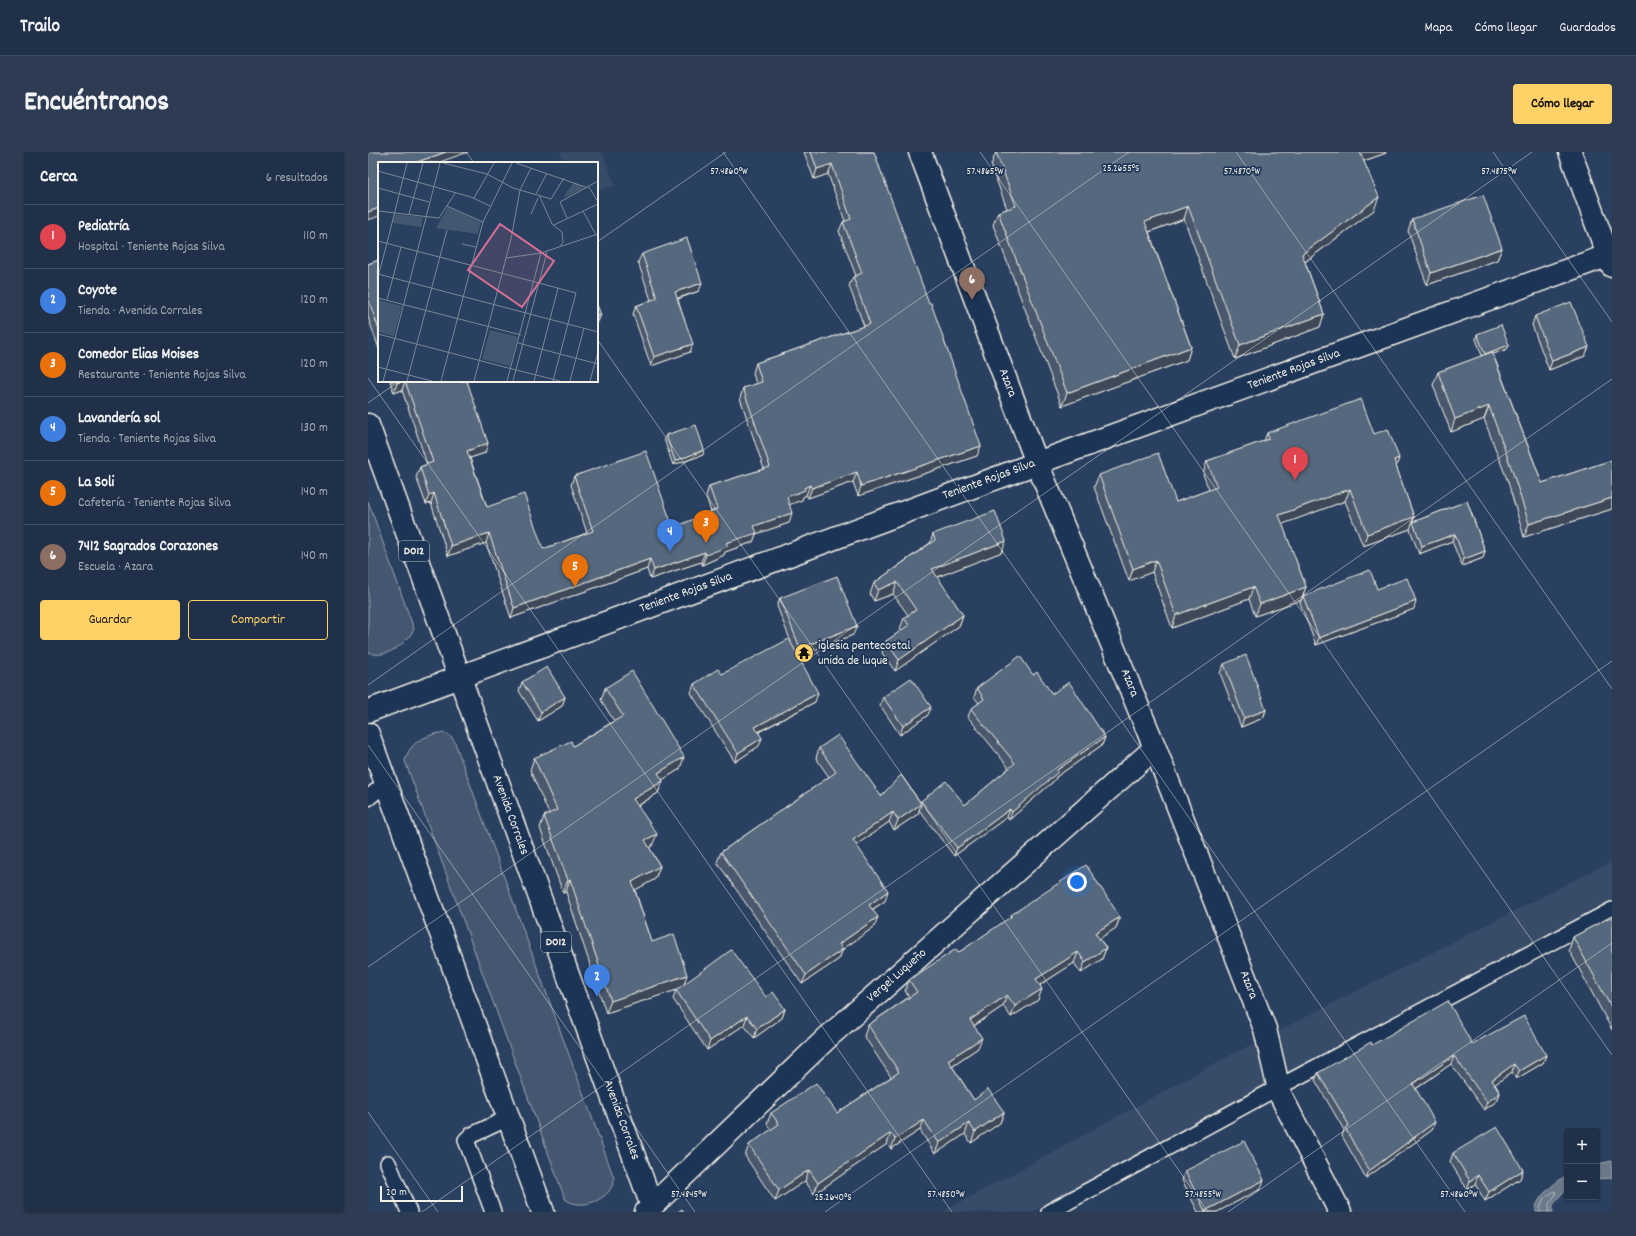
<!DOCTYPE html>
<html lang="es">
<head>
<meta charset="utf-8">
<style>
  body { margin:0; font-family:Dekko,sans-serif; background:#2d3c52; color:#f1f3f6 }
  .controls { position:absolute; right:12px; bottom:12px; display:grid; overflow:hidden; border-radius:4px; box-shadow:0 1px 3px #0004 }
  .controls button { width:36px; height:36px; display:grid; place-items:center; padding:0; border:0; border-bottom:1px solid #3d4b60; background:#203048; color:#f1f3f6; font:20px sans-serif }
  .scale { position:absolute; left:12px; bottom:10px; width:83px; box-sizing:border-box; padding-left:4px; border:2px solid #f4f1e8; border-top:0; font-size:11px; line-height:14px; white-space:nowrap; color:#f4f1e8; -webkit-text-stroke:3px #1d3557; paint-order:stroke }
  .you { position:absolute; left:709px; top:730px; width:14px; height:14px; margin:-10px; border:3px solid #fff; border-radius:50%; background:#1a73e8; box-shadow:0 0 0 6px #1a73e833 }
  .badge { display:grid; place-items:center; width:26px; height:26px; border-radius:50%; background:#ffd166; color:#fff; font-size:13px; font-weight:700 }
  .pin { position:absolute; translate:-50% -33px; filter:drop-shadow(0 1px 2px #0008) }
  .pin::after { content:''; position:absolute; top:21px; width:14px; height:12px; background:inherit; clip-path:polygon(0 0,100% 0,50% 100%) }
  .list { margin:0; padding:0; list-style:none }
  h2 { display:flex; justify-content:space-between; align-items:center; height:52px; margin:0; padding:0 16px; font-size:17px }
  h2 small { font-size:13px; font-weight:400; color:#a2a9b4 }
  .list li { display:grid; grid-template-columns:26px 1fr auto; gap:12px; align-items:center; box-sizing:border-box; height:64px; padding:0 16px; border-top:1px solid #3d4b60 }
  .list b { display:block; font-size:15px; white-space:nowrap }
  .list p { margin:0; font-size:13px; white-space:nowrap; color:#a2a9b4 }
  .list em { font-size:13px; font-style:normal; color:#a2a9b4 }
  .actions { display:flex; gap:8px; padding:12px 16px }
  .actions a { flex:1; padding:9px 0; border:1px solid #ffd166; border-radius:4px; text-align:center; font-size:14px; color:#ffd166 }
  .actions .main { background:#ffd166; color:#111 }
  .map { position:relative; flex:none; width:1244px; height:1060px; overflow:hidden; border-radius:4px }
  header { display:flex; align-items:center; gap:24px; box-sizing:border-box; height:56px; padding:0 20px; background:#203048; border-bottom:1px solid #3d4b60 }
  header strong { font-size:19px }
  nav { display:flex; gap:22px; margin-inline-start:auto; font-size:14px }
  .intro { display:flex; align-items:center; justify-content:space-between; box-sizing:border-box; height:96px; padding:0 24px }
  h1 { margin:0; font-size:28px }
  .button { padding:10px 18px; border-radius:4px; background:#ffd166; color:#111; font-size:14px; font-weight:700 }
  main { display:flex; gap:24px; padding:0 24px }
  aside { flex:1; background:#203048; border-radius:4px; box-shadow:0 1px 3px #0004 }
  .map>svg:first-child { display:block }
  .built { fill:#374c69 }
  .green { fill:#445771; stroke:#9ca4ac }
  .water { fill:#6a788a; stroke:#a1a8b0 }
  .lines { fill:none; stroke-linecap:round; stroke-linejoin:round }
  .shore { stroke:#bdc1c2; stroke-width:1 }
  .service-casing { stroke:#f4f1e8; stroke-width:18 }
  .minor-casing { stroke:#f4f1e8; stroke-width:25 }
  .primary-casing { stroke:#f4f1e8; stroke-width:25 }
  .service { stroke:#1d3557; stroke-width:15 }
  .minor { stroke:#1d3557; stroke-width:22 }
  .primary { stroke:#1d3557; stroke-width:22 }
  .wall { fill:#4a596c; stroke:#f4f1e8 }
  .shaded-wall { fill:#3c4858; stroke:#f4f1e8 }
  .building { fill:#56677d; stroke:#f4f1e8 }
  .ticks { fill:none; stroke:#f4f1e8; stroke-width:1; stroke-opacity:0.45 }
  .labels { text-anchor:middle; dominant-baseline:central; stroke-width:3.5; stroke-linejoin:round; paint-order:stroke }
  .shield { fill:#1d3557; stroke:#b4b9bc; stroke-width:1 }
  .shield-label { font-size:12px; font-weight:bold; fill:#f4f1e8 }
  .street-label { font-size:13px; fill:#f4f1e8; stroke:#1d3557 }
  .poi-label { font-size:13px; fill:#f4f1e8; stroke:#1d3557; text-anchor:start }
  .inset-road { fill:none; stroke:#7b8796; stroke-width:1 }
  .view { fill:#d66f93; fill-opacity:0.15; stroke:#d66f93; stroke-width:2 }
  .inset-edge { fill:none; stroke:#f4f1e8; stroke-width:2 }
  .ticks-label { font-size:10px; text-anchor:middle; fill:#f4f1e8; stroke:#1d3557; stroke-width:3.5; stroke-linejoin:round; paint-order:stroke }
</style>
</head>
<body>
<header>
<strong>Trailo</strong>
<nav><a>Mapa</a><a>Cómo llegar</a><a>Guardados</a></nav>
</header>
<div class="intro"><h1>Encuéntranos</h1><a class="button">Cómo llegar</a></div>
<main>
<aside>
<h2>Cerca<small>6 resultados</small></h2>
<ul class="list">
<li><span class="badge" style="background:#e0444e">1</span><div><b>Pediatría</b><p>Hospital · Teniente Rojas Silva</p></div><em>110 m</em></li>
<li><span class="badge" style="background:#3f7fe0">2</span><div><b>Coyote</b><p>Tienda · Avenida Corrales</p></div><em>120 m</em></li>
<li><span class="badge" style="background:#e8710a">3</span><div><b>Comedor Elias Moises</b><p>Restaurante · Teniente Rojas Silva</p></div><em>120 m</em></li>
<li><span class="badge" style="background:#3f7fe0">4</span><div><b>Lavandería sol</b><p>Tienda · Teniente Rojas Silva</p></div><em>130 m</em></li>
<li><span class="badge" style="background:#e8710a">5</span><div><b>La Soli</b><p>Cafetería · Teniente Rojas Silva</p></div><em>140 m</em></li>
<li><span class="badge" style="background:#8d6e63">6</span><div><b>7412 Sagrados Corazones</b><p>Escuela · Azara</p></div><em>140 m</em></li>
</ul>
<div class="actions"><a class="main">Guardar</a><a>Compartir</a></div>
</aside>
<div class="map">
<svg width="1244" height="1060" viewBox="0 0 1244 1060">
  <rect width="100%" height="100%" fill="#2a4060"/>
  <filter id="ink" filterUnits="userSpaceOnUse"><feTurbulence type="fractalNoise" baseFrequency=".025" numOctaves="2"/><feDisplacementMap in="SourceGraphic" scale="8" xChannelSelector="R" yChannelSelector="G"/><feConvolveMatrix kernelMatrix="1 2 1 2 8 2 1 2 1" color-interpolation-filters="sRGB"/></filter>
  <g filter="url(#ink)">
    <!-- built -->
    <path class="built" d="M192,0h42l13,33 -18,6v-28h-33z
      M1244,709v49l-363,184 -217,118h-90l285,-155z"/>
    <!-- green -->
    <path class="green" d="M0,349l46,128c-7,14 -29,32 -46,23z
      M72,581l8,1 6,6 160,438c-1,21 -33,34 -49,21l-160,-438c4,-18 19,-25 35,-28z"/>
    <!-- water -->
    <path class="water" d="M1244,1009v17l-15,1v-15z
      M1199,1023v16l-4,1 -10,13v7h-17c-2,-14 20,-30 31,-37z"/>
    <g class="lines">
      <!-- shore -->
      <path class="shore" d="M1172,1060c-1,-9 7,-17 15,-21l1,3 -7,10v8"/>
      <!-- service casing -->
      <g class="service-casing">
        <path id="service" d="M0,646l18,-15
          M20,1011l21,49
          M125,1060l-27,-72 4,-4 38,-18
          M681,1060l230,-125 333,-177"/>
      </g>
      <!-- minor casing -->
      <g class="minor-casing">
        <path id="minor" d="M552,0l117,311 118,285 110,281 15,65 60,118
          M1202,0l42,114
          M284,1054l176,-169 327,-289"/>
      </g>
      <!-- primary casing -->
      <g class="primary-casing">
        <path id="primary" d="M0,273l284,781 -6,6
          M0,559l669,-248 575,-209
          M0,582l175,478"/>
      </g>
      <!-- service -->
      <use href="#service" class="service"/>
      <!-- minor -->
      <use href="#minor" class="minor"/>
      <!-- primary -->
      <use href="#primary" class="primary"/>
    </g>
    <!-- wall -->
    <path class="wall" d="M436,0h70l103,304 -119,40 -5,-14 -45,16 -2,-3 -3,2 -1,3 -13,4v19l-33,11 -3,8 -28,10 -1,3 -22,10 -1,-3 -51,17 -3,-10 -136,49 -25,-75 -38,13 -17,-53 -5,1 -10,-27 4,-10 7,-3 -25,-74 -8,3 -4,-12h77l18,72 -15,5 17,49 56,42 44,-16 -16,-48 3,-9 99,52 38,-16 -5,-16 3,-10 55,-17 -24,-71 3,-10 13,-4 -3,-11 3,-10 108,-37 -15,-40 4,-9 3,-1 -17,-45 4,-9 2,-1 -17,-47 -14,5z
      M628,0l390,1 -22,8 10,49 -69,52 19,52 -4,13 -85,32 -51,-140 -35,13 42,115 -4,13 -125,46 -69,-181 5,-13 9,-3 -16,-44z
      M1044,67l90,29 -5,12 -70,25 -19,-54z
      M274,102l57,37 -21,8 12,53 -39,14 -18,-52 3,-8 15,-6 -13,-38z
      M11,108v89l-11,-32v-53z
      M1167,164l50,40 -36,14 -17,-45z
      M1109,182l32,11 -2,4 -14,5 49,129 70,-23v49l-88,28 -16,-55 -24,-63 -33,13 -18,-47 5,-13 44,-16 -6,-17z
      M899,281l107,1 25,24 -3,8 18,51 -1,5 54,-21 18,50 -2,7 -21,8 -10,-25 -33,13 -9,-25 -47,17 -18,-45 -63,23 24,63 -5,13 -46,16 -6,-17 -77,29 -20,-56 -23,9 -35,-94 5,-12 77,27 33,-12 -6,-16 4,-13 57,-20z
      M298,283l37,20 -30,10 -9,-26z
      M565,382l69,18 -65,25 26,38 -4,11 -64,45 -13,-18 4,-12 15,-10 -1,-2 4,-11 4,-3 -15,-21 -19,7 -4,-7 4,-11 56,-40z
      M1009,437l37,20 -98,36 -16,-42 3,-7z
      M412,446l73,37 -55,21 17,46 -56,30v14l-24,16 -44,-69 3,-9 28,-10 69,-32 -14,-36z
      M856,512l42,46 -3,8 -22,9 -21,-54z
      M665,523l19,19 53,43 -3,8 -46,32 -1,3 -46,40 -2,-3 -53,39 -35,-46 -1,4 -24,16 -5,-8 -33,23 29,56 -13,9 2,17 -31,22 -4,10 -37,25 -85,-122 4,-10 108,-75 -13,-19 3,-10 62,48 39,6 1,-1 44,4 44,-37 -41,-51 3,-8 8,-6 -5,-6 3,-9z
      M154,530l43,15 -3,9 -24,15 -19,-30z
      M237,536l75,81 -18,11 1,1 -5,12 -20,13 14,40 -3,1 11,19 -5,13 -20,11 17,52 32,42 82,13 19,12 -3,9 -28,20 -10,-13 -37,25 -34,-51 3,-9 -70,23 -40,-121 -3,1 -23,-65 4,-12 5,-2 -19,-44 4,-12 39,-12 41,-25 -13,-21z
      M515,545l45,18 -28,20 -20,-30z
      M643,763l109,2 -4,11 -17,10 7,10 -4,11 -21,14 -7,-10 -34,22 -2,15 -27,17 -8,-11 -29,20 4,22 -26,18 22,34 30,12 -4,11 -29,20 -6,-9 -30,20 -15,-24 -29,19 -4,-5 -73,50 -9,-13 -30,20 -30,-45 4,-11 22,-15 -4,-6 4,-11h66l54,-36 -27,-41 4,-11 41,-28 -4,-6 4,-11 49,-27 52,-35z
      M1244,764v114l-43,-80 4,-13z
      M1104,892l74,11 -3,8 -27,16 -4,-7 -17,12 5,9 -3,8 -13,9 -33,-46 -35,25 16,41 -66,48 -24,-42 2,-6 -29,-50 3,-7 54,-28z
      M1085,1001l70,17 -3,9 -35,22 -10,-17 -8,5 -17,-27z
      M817,1019l76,18 -44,23h-19l-16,-32z"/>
    <!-- shaded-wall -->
    <path class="shaded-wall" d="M78,0h22l-31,11h-23z
      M991,0h27v1l-31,11z
      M464,12l-4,10 -14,5 3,-10z
      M1011,45l-5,13 -76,57 4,-13z
      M820,54l-4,13 -44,16 5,-13z
      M11,56v8l-11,4v-8z
      M1134,96l-5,12 -70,25 4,-12z
      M334,131l-3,8 -27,9 3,-8z
      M956,162l-4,13 -85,32 5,-14z
      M233,163l-4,9v-8z
      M325,192l-3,8 -39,14 3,-9z
      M1141,193l-2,4 -24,9 2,-4z
      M823,195l-4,13 -125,46 5,-13z
      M1221,195l-4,9 -36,14 3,-9z
      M35,229h2l-3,9 -8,3 3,-10z
      M1121,254l-5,13 -33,13 4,-13z
      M120,291l-3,10 -21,7 3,-9z
      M613,294l-4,10 -119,40 3,-10z
      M336,298l-1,5 -30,10 2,-4z
      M1031,306l-4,12 -1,-10z
      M489,320l-4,10 -45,16 4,-10z
      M442,333l-4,10 -3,2 -1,3 -19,7 4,-10z
      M982,337l-5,12 -70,26 4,-12z
      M66,341l-3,10 -5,1 3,-9z
      M1244,346v11l-88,28 5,-13z
      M424,361l-3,10 -33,11 -3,8 -28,10 -1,3 -22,10 4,-10 48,-29z
      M1046,365l-4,12 -47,17 4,-12z
      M121,381l-3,10 -38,13 3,-10z
      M1087,382l-3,7 -33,13 3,-8z
      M638,389l-4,11 -75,29 5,-12z
      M1117,399l-2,7 -21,8 2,-7z
      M337,400l-4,10 -51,17 4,-9z
      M282,407l-3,10 -136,49 3,-10z
      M788,408l-4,12 -23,9 4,-12z
      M529,430l-4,12 -19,7 4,-11z
      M885,435l-4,12 -77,29 4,-13z
      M938,435l-5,13 -46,16 5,-12z
      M1048,449l-2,8 -98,36 3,-7z
      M595,463l-4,11 -64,45 4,-11z
      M489,474l-4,9 -57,22 4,-9z
      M450,541l-3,9 -63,33 3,-8z
      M197,545l-3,9 -24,15 3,-9z
      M563,555l-3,8 -28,20 3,-9z
      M898,558l-3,8 -22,9 3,-9z
      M737,585l-3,8 -46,32 -1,3 -46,40 3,-8 45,-42z
      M394,586l-3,8 -24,16 3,-9z
      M316,605l-4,12 -26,16 4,-12z
      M295,629l-5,12 -29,18 4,-12z
      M553,652l-3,10 -24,16 4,-10z
      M642,657l-3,8 -53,39 3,-8z
      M525,660l-4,10 -40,28 4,-10z
      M289,682l-5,12 -11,6 4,-12z
      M292,714l-5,13 -27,15 4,-12z
      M202,727l-4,13 -3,1 5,-13z
      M520,739l-3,10 -20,13 4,-9z
      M510,765l-4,10 -38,27 3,-10z
      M752,765l-4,11 -25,16 4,-11z
      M738,796l-4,11 -21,14 4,-11z
      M475,797l-4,10 -37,25 4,-9z
      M710,800l-4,11 -42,27 4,-11z
      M319,823l-4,13 -77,25 5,-12z
      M674,837l-4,11 -27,17 4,-11z
      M639,843l-4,11 -37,25 4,-11z
      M417,857l-3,9 -28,20 3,-9z
      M379,864l-3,9 -37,25 3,-9z
      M614,886l-4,10 -34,23 4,-11z
      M1178,903l-3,8 -27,16 3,-8z
      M1086,904l-3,8 -40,28 2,-8z
      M1146,912l-2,8 -22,16 2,-8z
      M1132,941l-3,8 -13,9 3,-8z
      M636,960l-4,11 -29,20 4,-11z
      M556,968l-4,10 -29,19 4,-10z
      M1067,970l-3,8 -66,48 3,-7z
      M601,971l-4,11 -30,20 4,-11z
      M523,981l-4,11 -73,50 4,-11z
      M441,1018l-4,11 -30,20 4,-11z
      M1155,1018l-3,9 -35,22 4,-9z
      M1110,1023l-3,9 -8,5 3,-8z
      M896,1028l-3,9 -44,23h-12v-1z"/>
    <!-- building -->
    <path class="building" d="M0,0h78l-32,11h-35v12l-1,1 1,3v29l-11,4z
      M443,0h63l55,151h2l50,143 -120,40 -4,-14 -45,16 -2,-3 -6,3 1,2 -18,7 5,16 -38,13 3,7 -31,10 2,3 -22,9 -1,-3 -51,18 -4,-11 -136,49 -25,-75 -38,13 -17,-53 -5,2 -9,-28 13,-5 -28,-81h62l21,62 -21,8 20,56 37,-13 19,55 50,-18 -19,-55 72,-25 27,77 44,-19 -8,-23 61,-19 -27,-79 19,-6 -6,-19 114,-39 -17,-47 9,-4 -19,-51 8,-3 -19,-55 -15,5z
      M628,0h364l19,45 -77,57 22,60 -84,31 -52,-139 -43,16 46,125 -124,46 -69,-181 18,-6z
      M1115,43l19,53 -71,25 -19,-54z
      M319,86l15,45 -27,9 18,52 -39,13 -18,-51 21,-8 -15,-44z
      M11,108v70l-11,-32v-34z
      M1203,150l18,45 -37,14 -17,-45z
      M229,153l4,10 -4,1z
      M1133,173l8,20 -24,9 -8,-20z
      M1124,200l50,131 70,-23v38l-83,26 -17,-54 -23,-64 -34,13 -17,-47z
      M29,229h6l-6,2z
      M993,247l13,35 14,-5 11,29 -5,2 20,57 -47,17 -17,-45 -71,26 27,72 -46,17 -7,-17 -77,28 -20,-55 -23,9 -34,-94 59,-22 18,49 41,-15 -10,-26 62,-22 -2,-6z
      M328,273l8,25 -29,11 -9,-26z
      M1099,349l18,50 -21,8 -9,-25 -33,12 -9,-24z
      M627,359l11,30 -74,28 31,46 -64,45 -13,-19 23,-16 -5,-7 12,-8 -19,-28 -19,8 -4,-7 61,-43 -2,-6z
      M1002,418l7,19 30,-11 9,23 -97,37 -16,-42z
      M469,424l20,50 -57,22 -20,-50z
      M421,487l29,54 -63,34 7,11 -24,15 -44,-69 24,-15 4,5z
      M878,503l20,55 -22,8 -20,-54z
      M652,504l13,19 4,-3 15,22 17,-12 36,55 -48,33 1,2 -46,40 -2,-3 -53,39 -36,-47 25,-20 19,24 50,-42 -44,-54 13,-10 -7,-11z
      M179,515l18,30 -24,15 -19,-30z
      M264,519l52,86 -26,16 5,8 -30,18 24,35 -12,6 15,26 -28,16 20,60 22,-8 13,41 -76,26 -41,-122 -2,1 -24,-64 13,-6 -23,-52 37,-17 2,5 50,-30 -18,-28z
      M543,526l20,29 -28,19 -20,-29z
      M470,583l43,61 20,-21 20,29 -23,16 -5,-8 -40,28 35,51 -19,14 9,12 -39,27 4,5 -37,26 -85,-123 115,-80 -17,-24z
      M718,713l34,52 -25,16 11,15 -21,14 -7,-10 -42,27 6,10 -27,17 -8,-11 -37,25 12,18 -34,22 26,40 14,-11 16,23 -29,20 -6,-9 -30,20 -15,-23 -29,19 -4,-6 -73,50 -9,-13 -30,20 -30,-45 30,-21 -8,-11 45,-30 21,30 62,-41 -31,-47 49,-33 -8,-12 47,-31 2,4 54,-37 -1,-1z
      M1244,764v93l-39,-72z
      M363,798l35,47 7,-5 12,17 -28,20 -10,-13 -37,25 -34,-51z
      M1080,849l24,43 52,-28 22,39 -27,16 -5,-7 -22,16 8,13 -13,9 -33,-46 -41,28 22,38 -66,49 -24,-43 4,-3 -31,-52 53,-31 1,3z
      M1129,975l26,43 -34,22 -11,-17 -8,6 -17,-28z
      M876,989l20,39 -59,31 -20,-40z
      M314,1057l2,3h-6z"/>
  </g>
  <!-- ticks -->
  <path class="ticks" d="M98,0l8,11M355,0l742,1060M612,0l632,903M868,0l376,537M1125,0l119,170M229,90l129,-90M229,187l611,873M0,226l584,834M0,251l31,-22M0,533l761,-533M0,593l327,467M0,815l1164,-815M0,960l70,100M54,1060l1190,-833M457,1060l787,-551M860,1060l384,-269"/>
  <!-- icons -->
  <defs>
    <g id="temple-disc" transform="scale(1)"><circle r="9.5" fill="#ffd166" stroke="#1d3557"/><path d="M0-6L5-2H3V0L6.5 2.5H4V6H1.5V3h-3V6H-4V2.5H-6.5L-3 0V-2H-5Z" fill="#111"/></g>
  </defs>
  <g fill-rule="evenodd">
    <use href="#temple-disc" x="436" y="501"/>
  </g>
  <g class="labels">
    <!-- shield labels -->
    <g class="shield">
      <rect x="31" y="389" width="30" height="20" rx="3"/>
      <rect x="173" y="780" width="30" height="20" rx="3"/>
    </g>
    <g class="shield-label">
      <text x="46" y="399">D012</text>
      <text x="188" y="790">D012</text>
    </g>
    <!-- street labels -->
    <g class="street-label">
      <text transform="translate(926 218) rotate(-20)">Teniente Rojas Silva</text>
      <text transform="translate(639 231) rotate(69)">Azara</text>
      <text transform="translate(621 328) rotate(-20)">Teniente Rojas Silva</text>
      <text transform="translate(318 441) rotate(-20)">Teniente Rojas Silva</text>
      <text transform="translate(761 531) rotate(68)">Azara</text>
      <text transform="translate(142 663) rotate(70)">Avenida Corrales</text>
      <text transform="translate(529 824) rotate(-41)">Vergel Luqueño</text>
      <text transform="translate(880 833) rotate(69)">Azara</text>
      <text transform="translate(253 968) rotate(70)">Avenida Corrales</text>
    </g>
    <!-- poi labels -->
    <g class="poi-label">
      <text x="450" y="494">iglesia pentecostal<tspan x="450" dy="15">unida de luque</tspan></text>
    </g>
  </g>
  <!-- overview -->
  <g transform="translate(10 10)">
    <rect width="220" height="220" fill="#2a4060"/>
    <path d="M196,20l10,6 -20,10 1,-3zM70,45l33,15 -3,12 -42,-6zM16,52l29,3 -2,10 -29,-4zM0,138l24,6 -8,30 -16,-4zM112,168l28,7 -8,29 -28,-7z" fill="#445771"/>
    <path class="inset-road" d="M65,1l44,11 26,14 38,11 13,-21M138,1l72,25M0,9l93,26 19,9M211,25l9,15M0,26l51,14M158,32l11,-21M161,33l13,29 10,8 1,10 -3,5M96,36l20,-35M69,44l36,16M0,49l61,7 17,-26M205,49l13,24M31,52l14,-51M153,52l7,-16M189,56l-7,-16 38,-21M176,63l44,-21M0,79l161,42M9,81l20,-80M84,82l14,3M128,96l35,-5M0,112l220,58M0,115l9,-34M161,121l37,10 -23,88M0,136l143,37M9,138l14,-53M0,172l138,36M17,176l45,-175M140,181l80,21M0,205l54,14M138,208l44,11M5,219l12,-43M29,219l40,-151M63,219l42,-159 29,-59M96,219l37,-142 9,-49 11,-22M129,219l34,-128 57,-19M135,219l34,-129M156,219l24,-93M192,219l14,-53M212,219l8,-29"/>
    <path class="view" d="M122,62l54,37 -32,46 -54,-37z"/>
    <rect width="220" height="220" class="inset-edge"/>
  </g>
  <g class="ticks-label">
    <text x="753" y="19">25.2655°S</text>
    <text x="361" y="22">57.4860°W</text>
    <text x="617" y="22">57.4865°W</text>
    <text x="874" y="22">57.4870°W</text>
    <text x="1131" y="22">57.4875°W</text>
    <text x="321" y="1045">57.4845°W</text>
    <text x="578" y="1045">57.4850°W</text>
    <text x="835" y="1045">57.4855°W</text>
    <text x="1091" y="1045">57.4860°W</text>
    <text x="465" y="1048">25.2640°S</text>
  </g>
</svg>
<div class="controls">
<button>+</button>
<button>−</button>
</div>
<div class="scale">20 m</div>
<div class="you"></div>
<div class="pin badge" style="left:927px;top:328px;background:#e0444e">1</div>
<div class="pin badge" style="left:229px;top:845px;background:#3f7fe0">2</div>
<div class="pin badge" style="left:338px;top:391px;background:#e8710a">3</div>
<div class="pin badge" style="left:302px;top:400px;background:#3f7fe0">4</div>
<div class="pin badge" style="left:207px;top:435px;background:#e8710a">5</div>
<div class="pin badge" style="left:604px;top:148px;background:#8d6e63">6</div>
</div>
</main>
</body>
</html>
